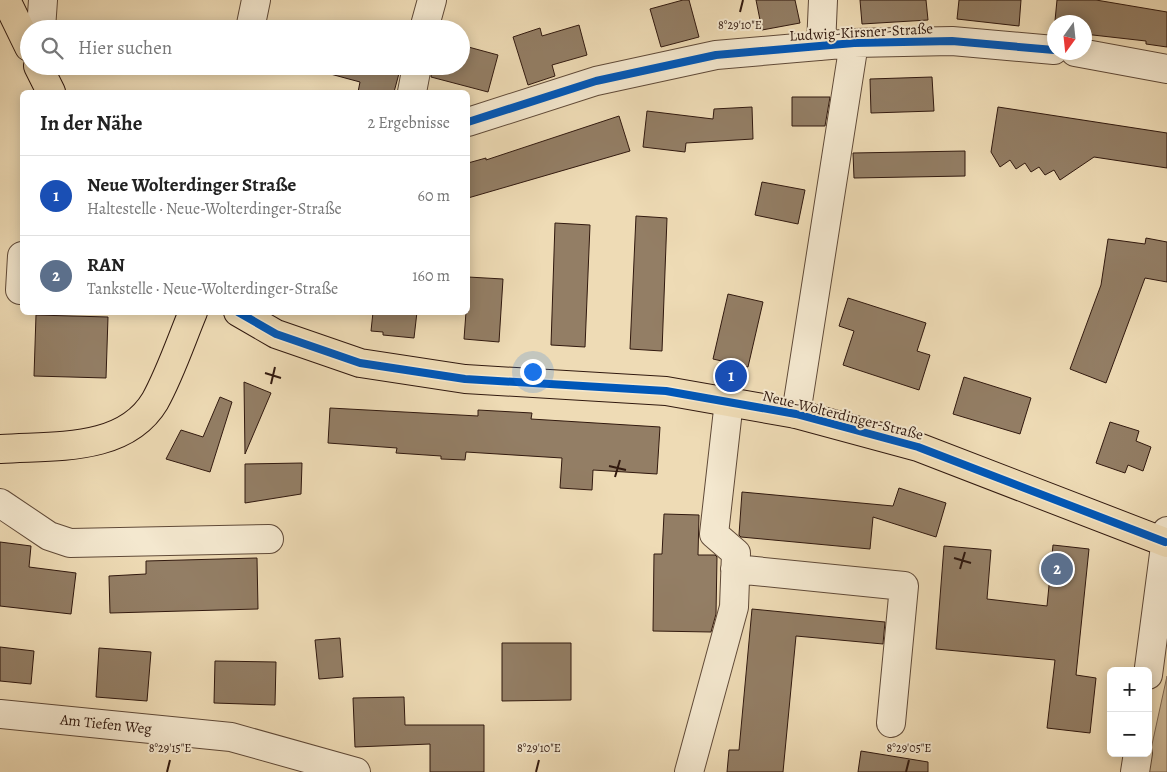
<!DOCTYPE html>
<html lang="de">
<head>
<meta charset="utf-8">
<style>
  body { margin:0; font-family:Alegreya,serif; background:#f2f2f2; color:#222 }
  .controls { position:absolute; right:15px; bottom:15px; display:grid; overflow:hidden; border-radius:8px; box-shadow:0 2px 12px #0003 }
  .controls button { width:45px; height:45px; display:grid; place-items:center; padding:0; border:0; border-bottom:1px solid #e0e0e0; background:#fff; color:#222; font:25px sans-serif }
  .compass { position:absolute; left:1047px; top:15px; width:45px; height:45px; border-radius:50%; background:#fff; box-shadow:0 2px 12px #0003; rotate:195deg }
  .you { position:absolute; left:532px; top:371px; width:18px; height:18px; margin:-12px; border:4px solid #fff; border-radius:50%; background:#1a73e8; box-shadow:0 0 0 8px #1a73e833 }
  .badge { display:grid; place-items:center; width:32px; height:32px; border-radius:50%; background:#2563eb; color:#fff; font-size:16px; font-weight:700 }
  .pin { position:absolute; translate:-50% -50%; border:2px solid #fff; box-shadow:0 1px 5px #0006 }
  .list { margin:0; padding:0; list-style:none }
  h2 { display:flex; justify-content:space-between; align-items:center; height:65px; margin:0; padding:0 20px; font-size:21px }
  h2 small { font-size:16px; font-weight:400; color:#767676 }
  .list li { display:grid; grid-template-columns:32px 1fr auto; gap:15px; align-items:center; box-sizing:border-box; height:80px; padding:0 20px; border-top:1px solid #e0e0e0 }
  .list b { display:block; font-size:19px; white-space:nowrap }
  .list p { margin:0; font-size:16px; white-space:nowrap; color:#767676 }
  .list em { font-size:16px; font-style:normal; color:#767676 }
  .icon { flex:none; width:28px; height:28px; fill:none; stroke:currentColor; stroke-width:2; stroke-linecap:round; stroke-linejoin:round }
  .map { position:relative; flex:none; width:1167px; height:772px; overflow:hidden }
  .search { position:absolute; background:#fff; box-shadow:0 2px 12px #0003; left:20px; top:20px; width:450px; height:55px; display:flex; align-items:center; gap:12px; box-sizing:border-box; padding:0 18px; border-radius:28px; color:#767676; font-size:19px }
  .panel { position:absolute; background:#fff; box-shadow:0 2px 12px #0003; left:20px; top:90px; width:450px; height:225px; border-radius:8px }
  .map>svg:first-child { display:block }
  .green { fill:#ceba99; stroke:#806a54 }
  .building { fill:#937e65; stroke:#31190f }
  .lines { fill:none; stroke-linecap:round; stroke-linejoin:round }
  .minor-casing { stroke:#604a38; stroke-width:30 }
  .major-casing { stroke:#31190f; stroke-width:30 }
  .minor { stroke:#f4e8cf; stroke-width:28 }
  .major { stroke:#eedbb5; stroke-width:28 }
  .cycleway-casing { stroke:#f4e8cf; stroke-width:11 }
  .cycleway { stroke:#0057b8; stroke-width:8 }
  .ticks { fill:none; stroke:#31190f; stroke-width:2 }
  .labels { text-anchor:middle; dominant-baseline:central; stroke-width:4; stroke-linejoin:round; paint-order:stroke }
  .street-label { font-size:15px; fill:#31190f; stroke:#f4e8cf }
  .ticks-label { font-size:12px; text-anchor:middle; fill:#31190f; stroke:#f4e8cf; stroke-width:4; stroke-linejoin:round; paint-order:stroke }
</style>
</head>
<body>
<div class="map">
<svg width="1167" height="772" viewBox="0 0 1167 772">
  <rect width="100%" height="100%" fill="#eedbb5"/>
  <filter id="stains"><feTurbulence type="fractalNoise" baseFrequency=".004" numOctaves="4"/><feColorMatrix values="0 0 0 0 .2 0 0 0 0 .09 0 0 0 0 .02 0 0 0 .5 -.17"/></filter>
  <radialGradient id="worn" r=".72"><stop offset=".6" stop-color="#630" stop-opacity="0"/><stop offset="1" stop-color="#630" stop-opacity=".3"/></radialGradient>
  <!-- green -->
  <path class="green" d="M1167,676v96h-21z"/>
  <!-- building -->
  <path class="building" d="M683,0h6l10,37 -38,10 -11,-38z
    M756,0h39l5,23 -38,7z
    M860,0h66l2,20 -66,4z
    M959,0h62l-2,26 -62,-7z
    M1057,0h39l71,12v35l-21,-3v-3l-62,-7v-12h-30v9z
    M579,25l8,30 -35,10 3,11 -27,9 -15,-48 27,-9 2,8z
    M461,45l37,10 -10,37 -57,-15 1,-11h29z
    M324,66h77l-7,26h-36l2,-10 -37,-10z
    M932,77l2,34 -63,2 -1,-34z
    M792,97h38l-5,29h-33z
    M752,107l1,32 -67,4 -1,9 -42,-5 4,-36 66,8 1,-10z
    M998,107l169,26v35l-73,-11 -34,23 -6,-10 -9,5 -6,-8 -8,5 -6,-9 -9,6 -6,-9 -10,7 -9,-15z
    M619,116l11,35 -162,47v-35l18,-5v2z
    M965,151v25l-111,2 -1,-25z
    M762,182l43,8 -7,34 -43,-9z
    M636,216l31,2 -5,133 -32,-2z
    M555,223l35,2 -5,122 -34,-2z
    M1146,238l21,4v40l-22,-4 -39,105 -36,-14 31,-84 7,-46 37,5z
    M468,277l35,2 -4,63 -35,-3 2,-27h2z
    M728,294l35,8 -15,65 -35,-8z
    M848,298l78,25 -9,28 13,4 -11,35 -76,-25 11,-34 -15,-5z
    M373,312h44l-3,26 -31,-3v-3l-12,-1z
    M36,315l72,2 -2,61 -72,-2z
    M964,377l67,21 -11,36 -67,-20z
    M244,382l27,11 -26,61z
    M220,397l12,5 -22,70 -44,-13 15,-29 22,7z
    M330,408l148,8v-6l54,3 -1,6 129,8 -3,47 -64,-4 -1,20 -32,-2 2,-30 -96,-6 -1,8 -24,-1v-3l-45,-3 1,-5 -69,-5z
    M1110,422l29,9 -3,10 15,6 -8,24 -15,-6 -3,8 -29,-10z
    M302,463l-1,31 -56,9v-39z
    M899,488l47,15 -10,34 -63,-20 -3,32 -129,-12 -2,-2 3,-43 151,14z
    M664,514l35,1 -1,40h17l2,2 -1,57 -5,18 -58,-1 1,-77h8z
    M0,542l31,4 -2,21 47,6 -5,41 -71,-8z
    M1053,545l36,4 -13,126 20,3 -6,55 -43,-5 8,-68 -119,-11 8,-103 47,4 -4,49 60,7z
    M257,558l1,51 -148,4 -1,-37 37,-2v-13z
    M752,609l133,13 -2,22 -87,-8 -13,136h-56l2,-22h10z
    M340,638l3,39 -24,2 -4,-39z
    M502,643h69v57l-69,1z
    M0,647l34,4 -3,33 -31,-3z
    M99,648l52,4 -4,49 -51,-4z
    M215,661l61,1 -1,43 -61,-2z
    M404,697l1,28h79v47h-54v-28l-75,3 -2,-49z
    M861,751l67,11v10h-70z"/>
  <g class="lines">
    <!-- minor casing -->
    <g class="minor-casing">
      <path id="minor" d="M41,29l2,-29
        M250,29l6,-29
        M424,29l8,-29
        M821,46l2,-46
        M1075,52l92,17
        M412,92l5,-26
        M468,122l128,-41 120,-26 138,-12 98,-2 102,9
        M20,290l2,-34
        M796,414l58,-371
        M0,503l49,33 21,7 199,-4
        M735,569l169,17 -13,137
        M1148,675l19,-144
        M0,714l231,23 125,35
        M689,772l45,-165 2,-54 -22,-19 15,-133
        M1135,772l3,-19"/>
    </g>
    <!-- major casing -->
    <g class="major-casing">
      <path id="major" d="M6,0l23,47
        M38,66l13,26
        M238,312l38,22 84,29 105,16 201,12 130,23 122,33 249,96
        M0,449c52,-4 124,4 155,-48 15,-27 26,-60 38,-89"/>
    </g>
    <!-- minor -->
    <use href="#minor" class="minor"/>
    <!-- major -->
    <use href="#major" class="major"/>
    <!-- cycleway casing -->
    <g class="cycleway-casing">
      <path id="cycleway" d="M468,122l128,-41 120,-26 138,-12 98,-2 102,9
        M238,312l38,22 84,29 105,16 201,12 130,23 122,33 247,95"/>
    </g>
    <!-- cycleway -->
    <use href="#cycleway" class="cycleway"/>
  </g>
  <!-- ticks -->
  <path class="ticks" d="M740,12l3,-12M265,373l16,5M271,384l4,-17M609,466l17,4M615,477l5,-17M954,558l17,5M960,569l5,-17M167,772l3,-12M536,772l3,-12M906,772l3,-12"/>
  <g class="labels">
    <!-- street labels -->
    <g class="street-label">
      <text transform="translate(861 32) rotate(-3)">Ludwig-Kirsner-Straße</text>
      <text transform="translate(843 415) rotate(14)">Neue-Wolterdinger-Straße</text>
      <text transform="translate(106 724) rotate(6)">Am Tiefen Weg</text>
    </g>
  </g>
  <g class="ticks-label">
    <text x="740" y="29">8°29'10"E</text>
    <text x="170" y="752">8°29'15"E</text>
    <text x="539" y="752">8°29'10"E</text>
    <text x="909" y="752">8°29'05"E</text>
  </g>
  <rect width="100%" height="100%" filter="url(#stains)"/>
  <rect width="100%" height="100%" fill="url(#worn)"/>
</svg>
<div class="controls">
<button>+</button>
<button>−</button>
</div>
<svg class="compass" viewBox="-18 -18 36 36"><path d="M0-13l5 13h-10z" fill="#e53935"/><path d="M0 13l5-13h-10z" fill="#767676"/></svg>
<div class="you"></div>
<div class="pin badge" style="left:731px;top:376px;background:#1a4fb4">1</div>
<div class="pin badge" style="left:1057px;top:569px;background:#5c6f8a">2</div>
<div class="search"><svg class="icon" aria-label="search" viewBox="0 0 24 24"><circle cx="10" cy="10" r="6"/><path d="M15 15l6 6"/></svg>Hier suchen</div>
<section class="panel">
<h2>In der Nähe<small>2 Ergebnisse</small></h2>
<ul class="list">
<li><span class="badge" style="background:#1a4fb4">1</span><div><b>Neue Wolterdinger Straße</b><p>Haltestelle · Neue-Wolterdinger-Straße</p></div><em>60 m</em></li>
<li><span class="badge" style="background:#5c6f8a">2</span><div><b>RAN</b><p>Tankstelle · Neue-Wolterdinger-Straße</p></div><em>160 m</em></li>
</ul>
</section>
</div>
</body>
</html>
